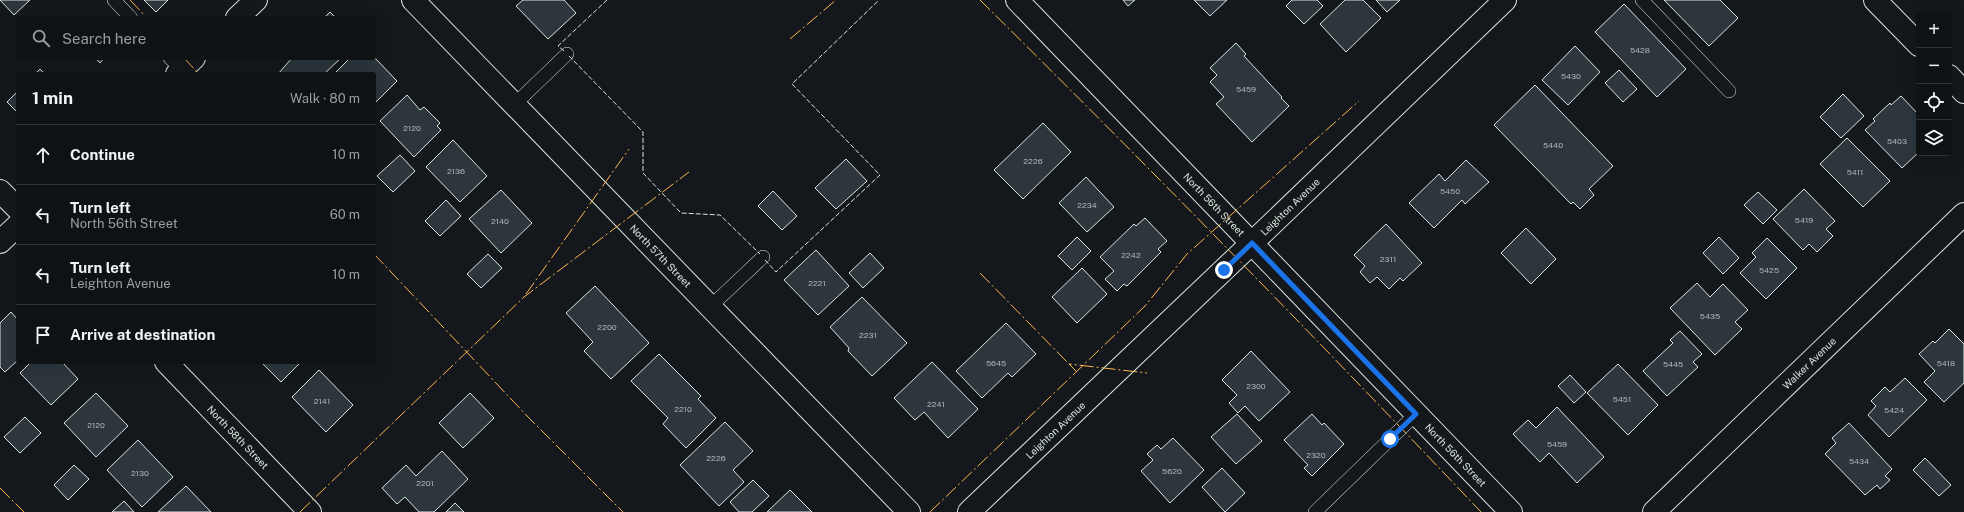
<!DOCTYPE html>
<html lang="en">
<head>
<meta charset="utf-8">
<style>
  body { margin:0; font-family:"Public Sans",sans-serif; background:#1d2022; color:#f1f3f6 }
  .controls { position:absolute; right:12px; top:12px; display:grid; overflow:hidden; border-radius:4px; box-shadow:0 4px 16px #0002 }
  .controls button { width:36px; height:36px; display:grid; place-items:center; padding:0; border:0; border-bottom:1px solid #2f3234; background:#0f1215; color:#f1f3f6; font:20px sans-serif }
  .stop { position:absolute; width:12px; height:12px; margin:-9px; border:3px solid #1a73e8; border-radius:50%; background:#fff }
  .stop.end { background:#1a73e8; border-color:#fff; box-shadow:0 1px 4px #0008 }
  .list { margin:0; padding:0; list-style:none }
  h2 { display:flex; justify-content:space-between; align-items:center; height:52px; margin:0; padding:0 16px; font-size:17px }
  h2 small { font-size:13px; font-weight:400; color:#9b9ea0 }
  .list li { display:grid; grid-template-columns:26px 1fr auto; gap:12px; align-items:center; box-sizing:border-box; height:60px; padding:0 16px; border-top:1px solid #2f3234 }
  .list b { display:block; font-size:15px; white-space:nowrap }
  .list p { margin:0; font-size:13px; white-space:nowrap; color:#9b9ea0 }
  .list em { font-size:13px; font-style:normal; color:#9b9ea0 }
  .icon { flex:none; width:22px; height:22px; fill:none; stroke:currentColor; stroke-width:2; stroke-linecap:round; stroke-linejoin:round }
  .map { position:relative; flex:none; width:1964px; height:512px; overflow:hidden }
  .search { position:absolute; background:#0f1215; box-shadow:0 4px 16px #0002; left:16px; top:16px; width:360px; height:44px; display:flex; align-items:center; gap:10px; box-sizing:border-box; padding:0 14px; border-radius:4px; color:#9b9ea0; font-size:15px }
  .panel { position:absolute; background:#0f1215; box-shadow:0 4px 16px #0002; left:16px; top:72px; width:360px; height:292px; border-radius:4px }
  .map>svg:first-child { display:block }
  .building { fill:#2c363c; stroke:#d8e6dc }
  .lines { fill:none; stroke-linecap:round; stroke-linejoin:round }
  .service-casing { stroke:#d8e6dc; stroke-width:14 }
  .minor-casing { stroke:#d8e6dc; stroke-width:24 }
  .tertiary-casing { stroke:#d8e6dc; stroke-width:24 }
  .secondary-casing { stroke:#d8e6dc; stroke-width:24 }
  .service { stroke:#14181c; stroke-width:13 }
  .minor { stroke:#14181c; stroke-width:22 }
  .tertiary { stroke:#14181c; stroke-width:22 }
  .secondary { stroke:#14181c; stroke-width:22 }
  .fence { stroke:#d8e6dc; stroke-width:1; stroke-dasharray:5 2; stroke-linecap:butt }
  .power { stroke:#ffb74d; stroke-width:1; stroke-dasharray:14 3 2 3; stroke-linecap:butt }
  .route { stroke:#1a73e8; stroke-width:5 }
  .labels { text-anchor:middle; dominant-baseline:central; stroke-width:3; stroke-linejoin:round; paint-order:stroke }
  .number-label { font-size:8px; fill:#adbab4 }
  .street-label { font-size:10px; fill:#d8e6dc; stroke:#14181c }
</style>
</head>
<body>
<div class="map">
<svg width="1964" height="512" viewBox="0 0 1964 512">
  <rect width="100%" height="100%" fill="#14181c"/>
  <!-- building -->
  <path class="building" d="M0,0h30l-16,15z
    M144,0h24l-12,12z
    M523,0h41l12,13 -28,26 -32,-33z
    M1123,0h12l-7,6z
    M1194,0h33l-17,16z
    M1292,0h25l6,6 -19,18 -18,-18z
    M1345,0h18l18,18 -35,34 -26,-28z
    M1376,0h24l-13,12z
    M1664,0h56l18,18 -29,28z
    M1624,4l62,65 -29,28 -62,-65z
    M330,12l6,6h-12z
    M1236,43l10,11 -2,2 38,41 -1,1 8,8 -37,36 -36,-38 8,-7 -14,-15 7,-7 -7,-7z
    M1575,46l25,26 -32,33 -26,-25z
    M374,57l23,24 -23,23v-30l-39,-1 15,-15z
    M95,58h9l-4,5z
    M292,58h49l-17,16h-46z
    M40,69l5,5h-10z
    M1619,70l18,19 -14,13 -18,-19z
    M1535,85l78,81 -24,23 5,6 -14,14 -7,-7 -2,2 -77,-79z
    M18,91v22l-11,-11z
    M1843,94l21,22 -23,22 -21,-21z
    M407,95l13,15 4,-3 16,16 -3,3 4,4 -27,27 -34,-36z
    M1901,96l18,19v37l-17,16 -37,-38 10,-9 -2,-2 17,-16 1,2z
    M1043,123l28,29 -48,47 -29,-29z
    M1847,138l43,43 -27,26 -43,-43z
    M453,140l34,36 -27,26 -34,-35z
    M400,155l15,16 -22,21 -16,-16z
    M846,159l21,22 -31,28 -21,-21z
    M1466,160l23,22 -24,22 -3,-4 -28,28 -25,-25 30,-29 6,7z
    M1086,177l28,30 -27,25 -28,-29z
    M1804,189l31,32 -9,8 7,7 -16,16 -8,-8 -6,6 -30,-31z
    M501,190l31,33 -31,30 -32,-34z
    M773,191l24,25 -15,14 -24,-24z
    M1758,192l19,18 -14,14 -19,-19z
    M446,200l15,16 -21,20 -15,-15z
    M1145,218l22,23 -9,8 3,3 -34,34 -3,-2 -7,7 -12,-12 9,-8 -14,-14 34,-33 2,2z
    M1386,224l36,39 -19,18 -3,-3 -11,11 -12,-12 -7,6 -10,-11 5,-6 -11,-11z
    M1526,228l30,31 -25,25 -30,-31z
    M1077,237l14,14 -19,19 -14,-14z
    M1719,237l20,21 -16,16 -20,-21z
    M1767,238l30,30 -31,31 -26,-26 16,-16 -4,-4z
    M816,250l33,36 -31,29 -34,-35z
    M870,253l14,15 -21,20 -14,-15z
    M488,254l14,14 -21,20 -14,-14z
    M1082,268l25,26 -30,29 -25,-26z
    M1697,283l13,14 13,-13 25,26 -13,12 7,7 -27,26 -45,-47z
    M595,286l54,57 -38,36 -27,-28 9,-9 -27,-29z
    M862,297l45,46 -35,33 -24,-25 1,-3 -19,-21z
    M11,312l7,8v40l-13,12 -5,-5v-44z
    M1006,323l30,31 -24,23 -4,-4 -26,25 -26,-27z
    M1949,329l15,15v39l-20,19 -20,-20 11,-11 -16,-17 14,-13 2,2z
    M1680,331l22,23 -9,8 5,5 -31,29 -24,-25 30,-28 -3,-3z
    M1251,351l39,41 -31,29 -14,-15 -7,7 -9,-10 8,-8 -15,-15z
    M659,354l42,42 -3,3 18,19 -30,30 -23,-24 5,-6 -37,-37z
    M31,362h31l16,17 -27,26 -31,-32z
    M261,362h40l-20,20z
    M932,362l46,47 -30,29 -24,-26 -9,8 -21,-22z
    M1618,364l40,41 -30,30 -41,-42z
    M319,370l34,35 -27,27 -34,-35z
    M1570,375l16,17 -12,11 -16,-17z
    M1905,378l22,22 -38,37 -21,-22 8,-9 -5,-5 14,-14 5,5z
    M96,393l32,33 -32,31 -32,-34z
    M470,393l24,25 -31,30 -24,-25z
    M1557,407l47,50 -27,26 -28,-30 -9,9 -27,-28 15,-14 8,8z
    M1237,414l25,27 -26,23 -25,-27z
    M1312,414l10,11 2,-2 20,21 -32,32 -8,-8 4,-3 -24,-25z
    M25,417l16,16 -21,20 -16,-16z
    M725,422l28,29 -20,19 11,12 -25,24 -39,-41z
    M1849,423l43,46 -7,7 5,4 -10,9 -3,-4 -12,10 -40,-41 11,-11 -4,-5z
    M1173,438l31,32 -34,33 -29,-32 12,-11 -6,-6 10,-9 4,4z
    M138,440l35,37 -31,30 -35,-37z
    M442,451l26,28 -34,33h-15l-14,-15 -8,7 -15,-16 24,-23 10,11z
    M1925,458l26,27 -12,11 -26,-26z
    M74,465l15,14 -21,21 -14,-15z
    M1222,468l23,25 -20,19 -23,-25z
    M753,480l16,16 -17,16h-13l-9,-10z
    M186,486l25,26h-53z
    M790,490l22,22h-45z
    M124,501l10,11h-22z
    M455,503l9,9h-18z"/>
  <g class="lines">
    <!-- service casing -->
    <g class="service-casing">
      <path id="service" d="M114,0l17,18
        M1642,0l87,91
        M170,58l12,12
        M514,105l53,-51
        M710,307l53,-50
        M1315,512l101,-98"/>
    </g>
    <!-- minor casing -->
    <g class="minor-casing">
      <g id="minor">
        <path id="s1" d="M413,0l496,512"/>
        <path d="M1875,0l44,45"/>
        <path d="M237,18l19,-18"/>
        <path d="M177,74l17,-16"/>
        <path d="M1949,76l15,16"/>
        <path d="M0,191l18,18"/>
        <path d="M0,242l18,-17"/>
        <path id="s2" d="M166,362l144,150"/>
        <path id="s3" d="M1654,512l310,-298"/>
      </g>
    </g>
    <!-- tertiary casing -->
    <g class="tertiary-casing">
      <g id="tertiary">
        <path id="s4" d="M969,512l283,-269 253,-243"/>
      </g>
    </g>
    <!-- secondary casing -->
    <g class="secondary-casing">
      <g id="secondary">
        <path id="s5" d="M1017,0l494,512"/>
      </g>
    </g>
    <!-- service -->
    <use href="#service" class="service"/>
    <!-- minor -->
    <use href="#minor" class="minor"/>
    <!-- tertiary -->
    <use href="#tertiary" class="tertiary"/>
    <!-- secondary -->
    <use href="#secondary" class="secondary"/>
    <!-- fence -->
    <path class="fence" d="M564,51l-6,-5 49,-46
      M569,56l74,76v41l38,40 39,2 40,39
      M765,260l11,12 104,-97 -88,-91 87,-84"/>
    <!-- power -->
    <path class="power" d="M130,0l17,18
      M980,0c170,168 337,339 501,512
      M790,39l46,-39
      M184,58l15,16
      M374,254l155,164 94,94
      M980,273l89,91
      M526,294l103,-145
      M1077,372l-8,-8 78,9
      M0,488l24,24
      M300,512l224,-215 165,-125
      M930,512l215,-206 42,-52 172,-153"/>
  </g>
  <g class="lines">
    <!-- route -->
    <path class="route" d="M1224,270l28,-27 164,171 -26,25"/>
  </g>
  <g class="labels">
    <!-- number labels -->
    <g class="number-label">
      <text x="1640" y="50">5428</text>
      <text x="1571" y="76">5430</text>
      <text x="1246" y="89">5459</text>
      <text x="412" y="128">2120</text>
      <text x="1897" y="141">5403</text>
      <text x="1553" y="145">5440</text>
      <text x="1033" y="161">2226</text>
      <text x="456" y="171">2136</text>
      <text x="1855" y="172">5411</text>
      <text x="1450" y="191">5450</text>
      <text x="1087" y="205">2234</text>
      <text x="1804" y="220">5419</text>
      <text x="500" y="221">2140</text>
      <text x="1131" y="255">2242</text>
      <text x="1388" y="259">2311</text>
      <text x="1769" y="270">5425</text>
      <text x="817" y="283">2221</text>
      <text x="1710" y="316">5435</text>
      <text x="607" y="327">2200</text>
      <text x="868" y="335">2231</text>
      <text x="996" y="363">5645</text>
      <text x="1946" y="363">5418</text>
      <text x="1673" y="364">5445</text>
      <text x="1256" y="386">2300</text>
      <text x="1622" y="399">5451</text>
      <text x="322" y="401">2141</text>
      <text x="936" y="404">2241</text>
      <text x="683" y="409">2210</text>
      <text x="1894" y="410">5424</text>
      <text x="96" y="425">2120</text>
      <text x="1557" y="444">5459</text>
      <text x="1316" y="455">2320</text>
      <text x="716" y="458">2226</text>
      <text x="1859" y="461">5434</text>
      <text x="1172" y="471">5620</text>
      <text x="140" y="473">2130</text>
      <text x="425" y="483">2201</text>
    </g>
    <!-- street labels -->
    <g class="street-label">
      <text stroke="none"><textPath href="#s5" startOffset="284">North 56th Street</textPath></text>
      <text stroke="none"><textPath href="#s4" startOffset="443">Leighton Avenue</textPath></text>
      <text stroke="none"><textPath href="#s1" startOffset="356">North 57th Street</textPath></text>
      <text stroke="none"><textPath href="#s3" startOffset="215">Walker Avenue</textPath></text>
      <text stroke="none"><textPath href="#s4" startOffset="119">Leighton Avenue</textPath></text>
      <text stroke="none"><textPath href="#s2" startOffset="104">North 58th Street</textPath></text>
      <text stroke="none"><textPath href="#s5" startOffset="632">North 56th Street</textPath></text>
    </g>
  </g>
</svg>
<div class="controls">
<button>+</button>
<button>−</button>
<button><svg class="icon" aria-label="locate" viewBox="0 0 24 24"><circle cx="12" cy="12" r="6"/><path d="M12 2v4M12 18v4M2 12h4M18 12h4"/></svg></button>
<button><svg class="icon" aria-label="layers" viewBox="0 0 24 24"><path d="M12 4l9 5-9 5-9-5zM3 14l9 5 9-5"/></svg></button>
</div>
<div class="stop" style="left:1390px;top:439px"></div>
<div class="stop end" style="left:1224px;top:270px"></div>
<div class="search"><svg class="icon" aria-label="search" viewBox="0 0 24 24"><circle cx="10" cy="10" r="6"/><path d="M15 15l6 6"/></svg>Search here</div>
<section class="panel">
<h2>1 min<small>Walk · 80 m</small></h2>
<ul class="list">
<li><svg class="icon" aria-label="ahead" viewBox="0 0 24 24"><path d="M12 20V5M6 11l6-6 6 6"/></svg><div><b>Continue</b></div><em>10 m</em></li>
<li><svg class="icon" aria-label="left" viewBox="0 0 24 24"><path d="M17 20v-9H6M10 6l-5 5 5 5"/></svg><div><b>Turn left</b><p>North 56th Street</p></div><em>60 m</em></li>
<li><svg class="icon" aria-label="left" viewBox="0 0 24 24"><path d="M17 20v-9H6M10 6l-5 5 5 5"/></svg><div><b>Turn left</b><p>Leighton Avenue</p></div><em>10 m</em></li>
<li><svg class="icon" aria-label="arrive" viewBox="0 0 24 24"><path d="M6 21V4h12l-3 4 3 4H6"/></svg><div><b>Arrive at destination</b></div></li>
</ul>
</section>
</div>
</body>
</html>
